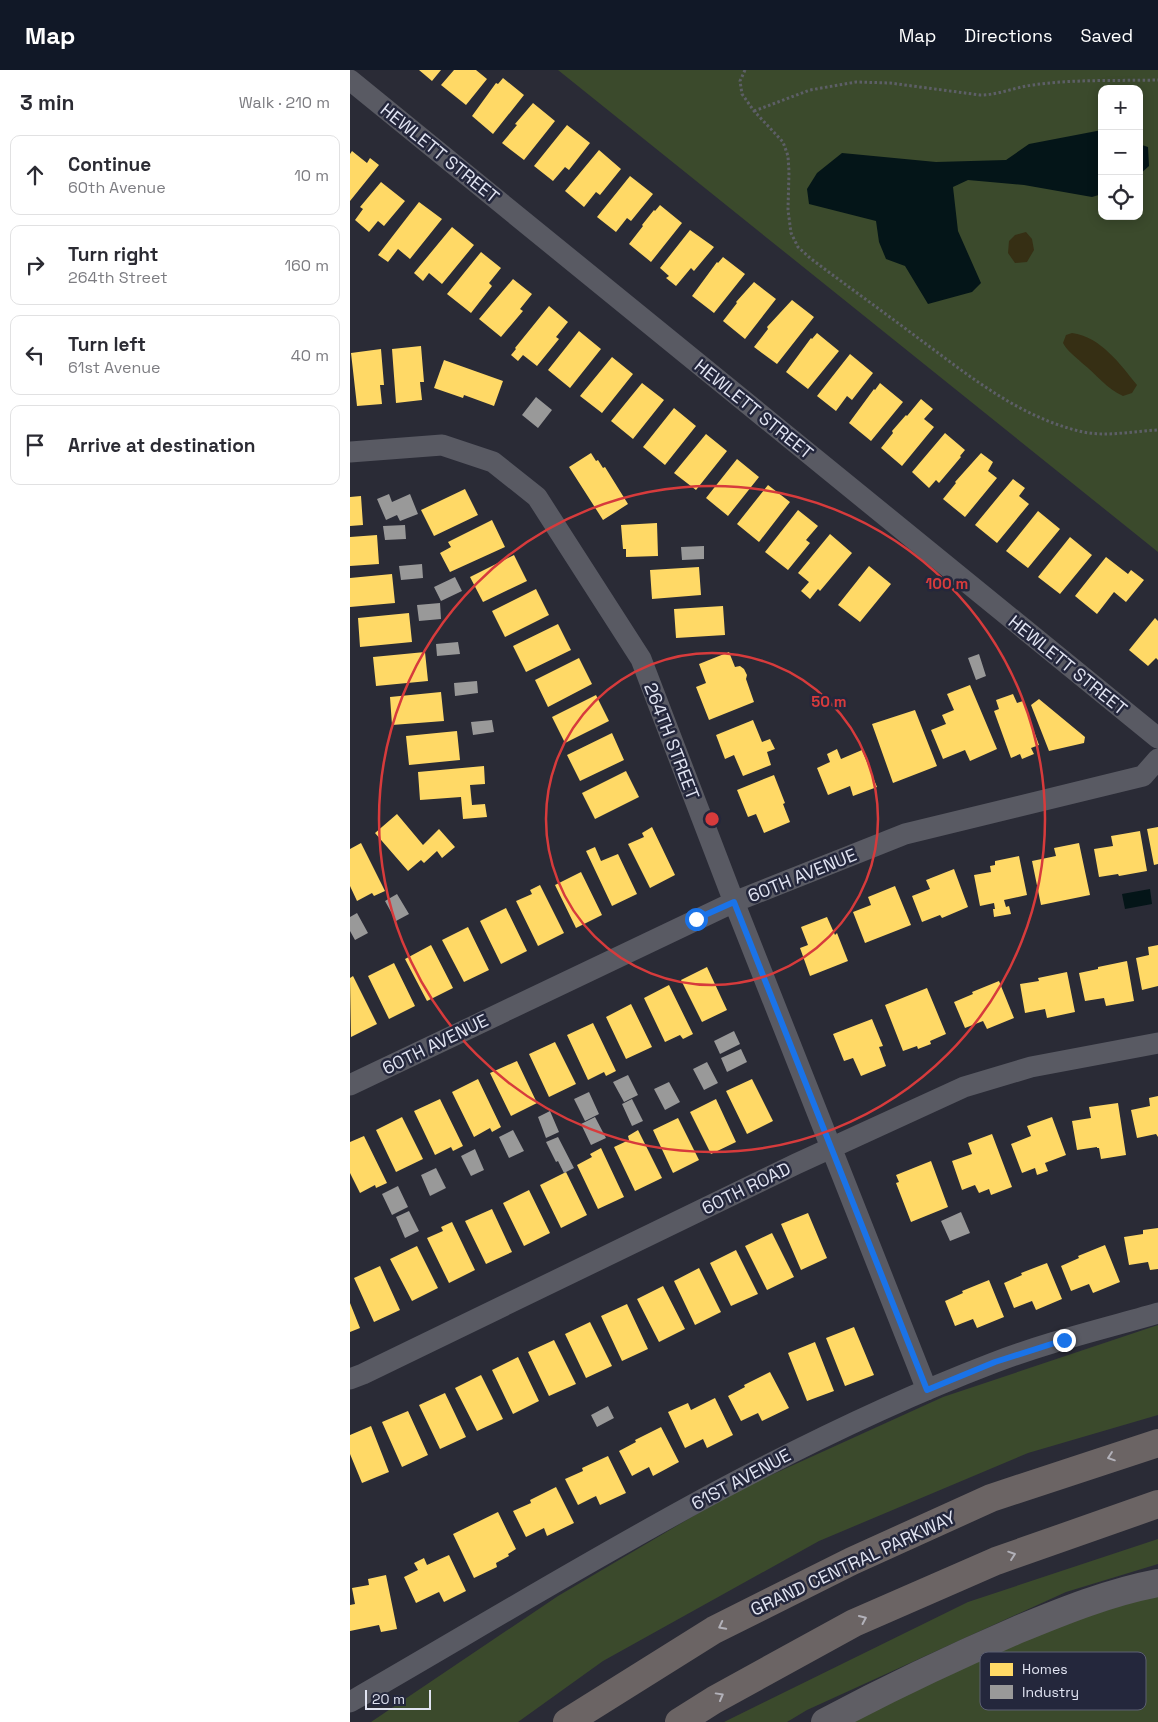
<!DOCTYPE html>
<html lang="en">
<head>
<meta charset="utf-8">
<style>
  body { margin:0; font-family:"Space Grotesk",sans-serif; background:#f7f7f7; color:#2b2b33 }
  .controls { position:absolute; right:15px; top:15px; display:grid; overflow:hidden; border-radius:10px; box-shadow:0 2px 12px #0003 }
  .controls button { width:45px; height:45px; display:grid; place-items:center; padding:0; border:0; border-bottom:1px solid #e1e1e2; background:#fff; color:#2b2b33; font:25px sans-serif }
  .scale { position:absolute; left:15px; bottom:12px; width:66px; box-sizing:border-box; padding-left:5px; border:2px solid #e1e4f2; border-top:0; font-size:14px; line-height:18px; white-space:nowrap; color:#e1e4f2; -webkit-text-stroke:4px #24273c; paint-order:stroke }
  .stop { position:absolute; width:15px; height:15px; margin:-11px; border:4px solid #1a73e8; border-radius:50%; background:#fff }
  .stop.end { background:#1a73e8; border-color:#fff; box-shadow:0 1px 5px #0008 }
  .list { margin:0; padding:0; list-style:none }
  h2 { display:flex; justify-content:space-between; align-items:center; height:65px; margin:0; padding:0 20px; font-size:21px }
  h2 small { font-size:16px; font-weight:400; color:#7c7c81 }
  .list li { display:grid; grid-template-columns:32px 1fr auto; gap:15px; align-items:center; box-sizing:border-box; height:80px; margin:0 10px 10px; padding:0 10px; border:1px solid #e1e1e2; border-radius:10px }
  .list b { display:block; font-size:19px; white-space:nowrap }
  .list p { margin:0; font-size:16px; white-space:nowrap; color:#7c7c81 }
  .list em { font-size:16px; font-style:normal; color:#7c7c81 }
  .icon { flex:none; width:28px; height:28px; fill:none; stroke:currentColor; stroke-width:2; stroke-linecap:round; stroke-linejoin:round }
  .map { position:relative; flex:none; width:808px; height:1652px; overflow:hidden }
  header { display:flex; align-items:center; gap:30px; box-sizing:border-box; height:70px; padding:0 25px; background:#111827; color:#fff }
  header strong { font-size:24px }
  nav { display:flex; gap:28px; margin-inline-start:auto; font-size:18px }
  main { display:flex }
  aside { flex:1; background:#fff }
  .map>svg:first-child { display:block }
  .green { fill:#3b4a2c; fill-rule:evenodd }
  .sand { fill:#362f14 }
  .water { fill:#041518 }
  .homes { fill:#ffd966 }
  .industry { fill:#999 }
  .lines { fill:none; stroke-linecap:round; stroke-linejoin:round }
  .path { stroke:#5d5f67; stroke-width:3; stroke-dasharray:2.5 2.5; stroke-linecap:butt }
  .street { stroke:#595a63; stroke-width:21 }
  .secondary { stroke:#5f5e64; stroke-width:28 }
  .highway { stroke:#6b6464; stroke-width:28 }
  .oneway { stroke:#b2b1b9 }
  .route { stroke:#1a73e8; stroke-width:6 }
  .ring { fill:none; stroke:#d73b3c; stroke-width:2.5 }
  .labels { text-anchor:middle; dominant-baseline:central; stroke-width:5; stroke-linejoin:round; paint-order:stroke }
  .street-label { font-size:18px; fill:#e1e4f2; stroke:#24273c }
  .key { fill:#24273c; stroke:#5d6073; stroke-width:1 }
  .key-label { font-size:14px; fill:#e1e4f2 }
  .centre { fill:#d73b3c; stroke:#24273c; stroke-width:2.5 }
  .ring-label { font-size:15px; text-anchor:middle; font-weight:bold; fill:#d73b3c; stroke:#24273c; stroke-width:5; stroke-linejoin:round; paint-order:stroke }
</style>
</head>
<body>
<header>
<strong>Map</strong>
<nav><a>Map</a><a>Directions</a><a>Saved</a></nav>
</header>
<main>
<aside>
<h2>3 min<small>Walk · 210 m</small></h2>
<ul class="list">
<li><svg class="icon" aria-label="ahead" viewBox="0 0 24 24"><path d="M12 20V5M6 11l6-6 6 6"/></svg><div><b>Continue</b><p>60th Avenue</p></div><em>10 m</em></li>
<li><svg class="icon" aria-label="right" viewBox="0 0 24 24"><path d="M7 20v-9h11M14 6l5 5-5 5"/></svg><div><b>Turn right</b><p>264th Street</p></div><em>160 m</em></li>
<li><svg class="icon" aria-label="left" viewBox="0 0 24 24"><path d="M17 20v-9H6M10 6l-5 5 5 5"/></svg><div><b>Turn left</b><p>61st Avenue</p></div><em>40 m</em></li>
<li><svg class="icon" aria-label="arrive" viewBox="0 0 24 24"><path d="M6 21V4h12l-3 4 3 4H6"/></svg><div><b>Arrive at destination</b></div></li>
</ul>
</aside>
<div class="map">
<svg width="808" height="1652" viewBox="0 0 808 1652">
  <rect width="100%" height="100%" fill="#2a2b36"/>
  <!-- green -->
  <path class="green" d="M208,0h600v482zM752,19h37v127h-37z
    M808,1255v90l-130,38 -209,88 -216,120 -85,61h-147l187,-126 176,-104 209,-95z
    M808,1469v25l-92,28 -259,118 -20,12h-63l244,-120z
    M808,1513v139h-333z"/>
  <!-- sand -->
  <path class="sand" d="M676,162l6,7 2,11 -7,12 -12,1 -7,-10 1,-12 6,-6z
    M722,263c29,4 48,31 65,52l-5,8 -9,3c-16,-7 -27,-22 -41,-33 -7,-7 -14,-11 -19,-20l3,-8z"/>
  <!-- water -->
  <path class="water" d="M752,60v64l-10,3 -68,-12 -56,-5 -15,7 5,44 23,52 -9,9 -44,12 -23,-38 -19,-7 -7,-17 -3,-21 -67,-17 -2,-15 10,-16 25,-20 94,9 70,-2 23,-16z
    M789,74l9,3 1,19 -10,9z
    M800,819l2,15 -27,5 -3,-15z"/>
  <!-- homes -->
  <path class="homes" d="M69,0h22l-9,11z
    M104,0h22l11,9 -21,26 -25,-20z
    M153,8l21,17 -31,39 -21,-18 24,-33 2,1z
    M183,33l22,18 -31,39 -22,-17 15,-18 -2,-1z
    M217,55l23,18 -21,27 -4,-3 -12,14 -19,-15z
    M249,80l22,19 -21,26 -4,-3 -12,15 -19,-16z
    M2,81l15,12 3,-5 9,7 -29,36v-47z
    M280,106l23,18 -22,27 -4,-3 -11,14 -19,-15z
    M31,112l24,19 -21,25 -6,-5 -9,11 -14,-12 8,-11 -3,-2z
    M69,132l23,17 -32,40 -12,-10 -10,13 -10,-7z
    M310,135l22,18 -31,39 -22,-18 14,-18 -1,-1 12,-15 1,1z
    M102,157l22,18 -32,39 -13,-11 -6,8 -9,-8z
    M340,160l24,17 -20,24 -3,-3 -15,18 -10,-8 3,-2 -9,-8z
    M131,182l20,16 -12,15 3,3 -21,27 -24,-19z
    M373,187l22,17 -31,39 -22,-17 25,-34 1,1z
    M163,209l19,15 -12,15 3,2 -22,26 -22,-18z
    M404,212l22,17 -31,40 -22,-18 14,-18 -1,-1z
    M442,230l22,17 -37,47 -23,-17 14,-18 -1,-2z
    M199,236l19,16 -12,15 3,2 -22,27 -14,-11 -5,6 -7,-6 5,-6 -1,-1z
    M229,261l22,18 -31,39 -22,-18z
    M467,263l22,18 -31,38 -22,-17 25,-34 1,1z
    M71,276l3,36h-4l2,18 -26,3 -4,-54z
    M31,279l3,36h-4l2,19 -25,2 -6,-53z
    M500,284l23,19 -21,27 -5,-4 -11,15 -19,-15z
    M262,287l21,17 -31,39 -22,-17z
    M94,290l59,21 -9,25 -30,-11 -1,3 -29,-10z
    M292,313l22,17 -31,39 -22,-18z
    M530,313l23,19 -32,39 -22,-18 25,-34 1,1z
    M571,329l12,10 -9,10 10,8 -32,39 -21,-18 12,-15 -1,-2 14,-16 1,1z
    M324,338l22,18 -31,39 -22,-18z
    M595,363l20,17 -5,6 1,1 -22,26 -3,-3 -7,8 -17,-16z
    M356,364l21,17 -31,39 -22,-17z
    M241,383l5,8 2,-1 5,8 2,-1 23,37 -25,16 -34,-53z
    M631,383l12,9 -5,9 9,7 -32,39 -22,-18 13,-16 -1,-1z
    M387,389l22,18 -31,39 -22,-18z
    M663,409l12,9 -6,8 10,8 -32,39 -22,-18z
    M418,415l22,17 -31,40 -22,-18z
    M115,419l13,26 -44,21 -13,-26z
    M11,426l2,29 -13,1v-29z
    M448,440l20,16 -12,14 4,3 -22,27 -23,-18z
    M688,441l22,18 -32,39 -22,-17z
    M142,450l13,27 -55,25 -10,-19 11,-6 -3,-5z
    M307,453l1,33 -32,1v-8h-3l-2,-24z
    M480,464l22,19 -32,38 -2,-2 -8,10 -9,-8 8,-9 -11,-9z
    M27,465l2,29 -29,2v-29z
    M720,467l22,18 -32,39 -22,-17z
    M164,485l13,26 -44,21 -13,-25z
    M756,487l22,17 3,-4 13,10 -18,22 -12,-10 -17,22 -22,-18z
    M519,496l22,18 -31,38 -22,-17z
    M349,497l2,28 -49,4 -2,-29z
    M42,504l3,29 -45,4v-29z
    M186,519l13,26 -44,22 -13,-26z
    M373,536l2,29 -49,3 -2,-29z
    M59,543l3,29 -52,5 -2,-29z
    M805,548l3,3v39l-2,-2 -8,8 -19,-16z
    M208,554l13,26 -45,22 -13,-26z
    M75,582l3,29 -52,5 -3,-29z
    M379,582l6,15 5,-1 4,3 3,6 -1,4 8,23 -45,18 -13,-33 10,-4 -7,-19z
    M229,588l13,26 -44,23 -13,-27z
    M620,615l27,64 -27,12 -5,-11 -22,9 -12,-29 15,-6 -4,-9 12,-5 -7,-16z
    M91,622l3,29 -52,4 -2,-28z
    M663,624l4,9 6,-2 16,44 -8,3 3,6 -12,5 -2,-5 -9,4 -17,-47 5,-2 -3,-9z
    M246,625l13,26 -44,22 -13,-26z
    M689,629l46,38 -1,6 -35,8 -18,-46z
    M565,640l22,56 -44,17 -21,-59z
    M403,650l9,22 8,-3 5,10 -8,3 4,13 -28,11 -9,-21 -9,4 -9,-24z
    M107,661l3,29 -51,5 -3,-29z
    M262,663l12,27 -44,21 -13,-26z
    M487,679l4,10 21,-9 15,37 -24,9 -3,-10 -22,9 -11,-27 13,-6 -3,-8z
    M134,696l1,18 -15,1 2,20 13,-1 2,13 -24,2 -2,-22 -41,3 -2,-28z
    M276,701l13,26 -44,22 -13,-26z
    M424,705l11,28 -2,1 7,18 -26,11 -8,-19 -8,3 -11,-27z
    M47,744l26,31 16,-16 16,18 -13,11 -5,-7 -13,12 -3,-3 -13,11 -33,-38z
    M302,757l23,48 -25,13 -22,-44 16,-7 -2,-4z
    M808,757v37l-4,1 -7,-36z
    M790,761l7,40 -28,5 -1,-2 -19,3 -5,-28 19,-3 -2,-10z
    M11,773l24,48 -11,5 -2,-3 -15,8 -7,-15v-37z
    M729,773l11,52 -49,10 -9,-44 24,-5 -2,-8z
    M245,777l6,14 17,-7 19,40 -25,12 -26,-55z
    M669,786l8,39 -23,5 2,7 3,-1 2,8 -17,3 -1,-8h2l-1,-6 -14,3 -6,-31 17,-3 -1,-6 5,-1v-4z
    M604,799l14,38 -26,11 -2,-3 -18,7 -10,-26 18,-7 -4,-9z
    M231,802l21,43 -26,13 -21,-43z
    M190,815l24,48 -26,13 -22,-45 16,-7 -2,-4z
    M545,816l16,39 -46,18 -12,-31 18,-7 -3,-8z
    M156,838l21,43 -26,13 -21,-43z
    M477,847l8,18 2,-2 11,28 -38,15 -10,-28 8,-3 -7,-18z
    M118,857l21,43 -25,12 -22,-42z
    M81,875l22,43 -26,13 -22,-42z
    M808,875v41l-16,4 -6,-32 13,-3 -1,-8z
    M777,891l7,40 -28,5 -2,-8 -19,3 -6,-28 19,-4v-2z
    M44,893l21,43 -26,13 -21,-43z
    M357,897l20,43 -25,12 -21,-42z
    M717,902l8,40 -28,6 -2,-9 -20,4 -5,-29 19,-3 -1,-3z
    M3,906l24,48 -26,13 -1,-59z
    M649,911l15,37 -27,11 -4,-8 -18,7 -11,-26 19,-8 -1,-2z
    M319,915l24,49 -10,5 -3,-4 -15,7 -21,-44z
    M577,918l19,46 -16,7 1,3 -13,5 -1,-3 -14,5 -18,-46z
    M281,934l21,43 -26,12 -20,-42z
    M522,949l11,27 -4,1 7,19 -25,10 -8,-18 -9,3 -11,-27z
    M243,953l23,48 -10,5 -2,-4 -16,8 -21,-45z
    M205,972l21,42 -27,13 -20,-43z
    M167,991l20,42 -26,13 -21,-43z
    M128,1009l23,48 -9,5 -2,-4 -16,9 -22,-45z
    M402,1009l21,42 -26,13 -21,-43z
    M808,1026v41l-2,-3 -19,4 -6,-28 19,-4 -1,-8z
    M90,1029l23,47 -10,5 -2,-4 -16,8 -21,-44z
    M366,1029l20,43 -25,12 -21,-42z
    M768,1033l8,52 -25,4 -2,-11h-2v-1l-20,3 -5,-29 19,-3 -2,-11z
    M52,1047l21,42 -27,13 -20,-42z
    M702,1047l14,38 -21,8 3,8 -11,4 -2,-7 -13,5 -11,-29 20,-8 -4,-10z
    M328,1048l21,42 -26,13 -20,-43z
    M288,1060l24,48 -27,13 -21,-44 15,-7 -1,-4z
    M642,1064l20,53 -21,8 -2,-6 -10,4 -4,-8 -13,5 -10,-29 20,-7 -4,-11z
    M14,1066l23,47 -11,5 -1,-3 -15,8 -10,-20v-31z
    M251,1078l23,49 -26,12 -21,-44 15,-8 -2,-3z
    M581,1091l17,46 -37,15 -15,-39 3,-1 -3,-7z
    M216,1102l21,43 -26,13 -21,-43z
    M179,1120l21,43 -26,13 -21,-43z
    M142,1139l20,43 -26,12 -21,-43z
    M458,1143l19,45 -26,12 -20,-46z
    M102,1152l23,48 -26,13 -22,-45 16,-7 -2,-4z
    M808,1158v41l-8,1 -2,-8 -19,3 -5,-28 19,-3v-4z
    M422,1163l22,44 -27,13 -22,-44z
    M755,1175l15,37 -27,11 -4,-9 -18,7 -10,-25 18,-8 -1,-2z
    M67,1176l21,42 -26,13 -22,-42z
    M386,1180l22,44 -27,12 -21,-43z
    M697,1193l15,36 -26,11 -4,-9 -18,7 -10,-25 18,-8 -1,-2z
    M30,1196l20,44 -26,12 -20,-44z
    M349,1198l22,44 -26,13 -21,-44z
    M639,1210l15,37 -27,11 -4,-9 -18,7 -10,-25 18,-8 -1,-2z
    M313,1216l22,43 -26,13 -22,-43z
    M0,1233l10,25 -10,4z
    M277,1234l21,45 -26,12 -21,-45z
    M240,1252l22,44 -26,12 -21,-44z
    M504,1257l20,48 -29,11 -19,-48z
    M204,1270l22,44 -27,12 -21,-44z
    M465,1272l19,49 -27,10 -19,-48z
    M168,1287l21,44 -26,13 -21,-44z
    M420,1302l19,36 -27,13 -4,-8 -17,8 -13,-25 17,-9 -1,-2z
    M131,1305l22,44 -26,12 -22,-43z
    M95,1323l21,44 -26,12 -21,-44z
    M365,1328l18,37 -26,13 -4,-9 -18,9 -17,-36 20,-9 3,7z
    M58,1341l20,44 -26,12 -20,-45z
    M21,1356l18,46 -27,11 -12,-29v-19z
    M311,1357l18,35 -26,14 -4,-9 -17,9 -13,-25 17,-9 -1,-2z
    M258,1386l18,37 -26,12 -4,-9 -18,9 -13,-26 18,-8 -1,-3z
    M206,1417l18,36 -27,13 -3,-8 -18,9 -13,-26 18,-8 -1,-3z
    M148,1442l18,37 -8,5 1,2 -13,7 1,4 -23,11 -21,-44z
    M99,1485l17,36 -22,11 -5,-10 -23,11 -12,-26 14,-7 -4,-7 10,-5 3,7z
    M36,1505l11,54 -16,3 -2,-7 -29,6v-26l5,-1 -3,-16 17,-3 -1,-6z"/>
  <!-- industry -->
  <path class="industry" d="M186,327l16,13 -14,18 -16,-13z
    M39,424l3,8 18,-8 8,20 -18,7 -3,-6 -11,5 -9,-21z
    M55,455l1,14 -21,1 -2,-14z
    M354,476v13l-22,1 -1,-13z
    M72,494l1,14 -22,2 -2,-14z
    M105,507l7,14 -21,10 -7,-14z
    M90,533l1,16 -22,2 -2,-16z
    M108,572l2,12 -23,2 -1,-12z
    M629,584l7,22 -10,4 -8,-22z
    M127,611l1,12 -23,3 -1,-13z
    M142,650l2,12 -21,3 -2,-13z
    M47,824l12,20 -13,7 -11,-20z
    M7,843l11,20 -13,7 -5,-9v-14z
    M384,961l6,13 -20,10 -6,-13z
    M391,979l6,13 -20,10 -6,-14z
    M357,992l11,21 -14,7 -11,-21z
    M278,1005l10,20 -14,7 -11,-20z
    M319,1012l11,20 -15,8 -11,-21z
    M239,1022l10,22 -14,7 -11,-22z
    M282,1029l11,22 -11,5 -10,-22z
    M200,1041l9,21 -13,6 -8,-21z
    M245,1047l11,21 -15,7 -10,-21z
    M163,1060l11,21 -15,7 -10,-21z
    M208,1067l16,31 -10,5 -6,-12 -2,1 -10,-20z
    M125,1079l9,21 -13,6 -10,-20z
    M86,1098l10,20 -16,8 -9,-21z
    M48,1116l10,21 -16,8 -10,-21z
    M59,1141l10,20 -14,7 -9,-21z
    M611,1142l9,21 -20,8 -9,-20z
    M258,1336l6,12 -17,9 -6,-12z"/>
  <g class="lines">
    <!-- path -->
    <path class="path" d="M395,0l-5,11 2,13 12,17 29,31 5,14 1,16 -1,38 3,23 7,14 12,11c37,28 75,55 112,83 50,37 99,77 161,91 25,5 50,-1 75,-2
      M404,41l56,-21 46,-8 34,1 90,12c19,0 35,-8 53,-10 41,-6 84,-4 125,-5"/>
    <!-- street -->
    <path class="street" d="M0,10l808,658
      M0,382l92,-7 51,17 44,35 104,162 93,243 193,488
      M0,1015l384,-183 171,-68 238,-58 15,-17
      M0,1309l13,-5 433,-210 168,-77 67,-20 127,-24
      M0,1632c210,-121 416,-252 643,-339 54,-21 110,-34 165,-50"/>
    <!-- secondary -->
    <path class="secondary" d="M475,1652c62,-33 127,-64 192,-92 46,-19 93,-38 141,-47"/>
    <!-- highway -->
    <path class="highway" d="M217,1652l147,-92 138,-69 139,-63 167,-55
      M329,1652l35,-22 140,-77 142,-62 162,-57"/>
  </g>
  <!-- one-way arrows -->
  <defs><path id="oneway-chevron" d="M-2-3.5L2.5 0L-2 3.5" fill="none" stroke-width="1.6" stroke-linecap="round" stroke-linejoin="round" transform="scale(1.25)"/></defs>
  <g class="oneway">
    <use href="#oneway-chevron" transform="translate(761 1387) rotate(161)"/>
    <use href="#oneway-chevron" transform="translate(662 1485) rotate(-19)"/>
    <use href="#oneway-chevron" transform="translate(513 1549) rotate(-24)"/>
    <use href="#oneway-chevron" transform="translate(372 1556) rotate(153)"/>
    <use href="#oneway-chevron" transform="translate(370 1626) rotate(-29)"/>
  </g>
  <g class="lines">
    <!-- route -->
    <path class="route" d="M346,849l38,-17 193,488 68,-28 69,-22"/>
  </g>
  <!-- distance rings -->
  <g class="ring">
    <circle cx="362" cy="749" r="166"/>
    <circle cx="362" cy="749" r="333"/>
  </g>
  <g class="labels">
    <!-- street labels -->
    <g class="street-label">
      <text transform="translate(90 83) rotate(39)">HEWLETT STREET</text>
      <text transform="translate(404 339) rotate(39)">HEWLETT STREET</text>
      <text transform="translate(718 595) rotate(39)">HEWLETT STREET</text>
      <text transform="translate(322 671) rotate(69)">264TH STREET</text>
      <text transform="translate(452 805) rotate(-22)">60TH AVENUE</text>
      <text transform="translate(85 974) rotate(-26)">60TH AVENUE</text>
      <text transform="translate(396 1118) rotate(-26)">60TH ROAD</text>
      <text transform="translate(391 1409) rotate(-28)">61ST AVENUE</text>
      <text transform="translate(503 1493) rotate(-25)">GRAND CENTRAL PARKWAY</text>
    </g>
  </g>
  <!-- legend -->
  <rect x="630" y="1582" width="166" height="58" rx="8" class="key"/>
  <rect x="640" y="1593" width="23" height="13" fill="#ffd966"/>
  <rect x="640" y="1615" width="23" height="14" fill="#999"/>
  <g class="key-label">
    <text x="672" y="1604">Homes</text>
    <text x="672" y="1627">Industry</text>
  </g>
  <circle cx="362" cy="749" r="8" class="centre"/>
  <g class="ring-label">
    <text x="597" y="519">100 m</text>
    <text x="479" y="637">50 m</text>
  </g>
</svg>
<div class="controls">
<button>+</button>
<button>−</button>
<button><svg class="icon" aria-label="locate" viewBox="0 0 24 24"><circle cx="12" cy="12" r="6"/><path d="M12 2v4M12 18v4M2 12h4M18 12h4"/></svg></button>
</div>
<div class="scale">20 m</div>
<div class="stop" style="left:346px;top:849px"></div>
<div class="stop end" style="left:714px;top:1270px"></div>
</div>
</main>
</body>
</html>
